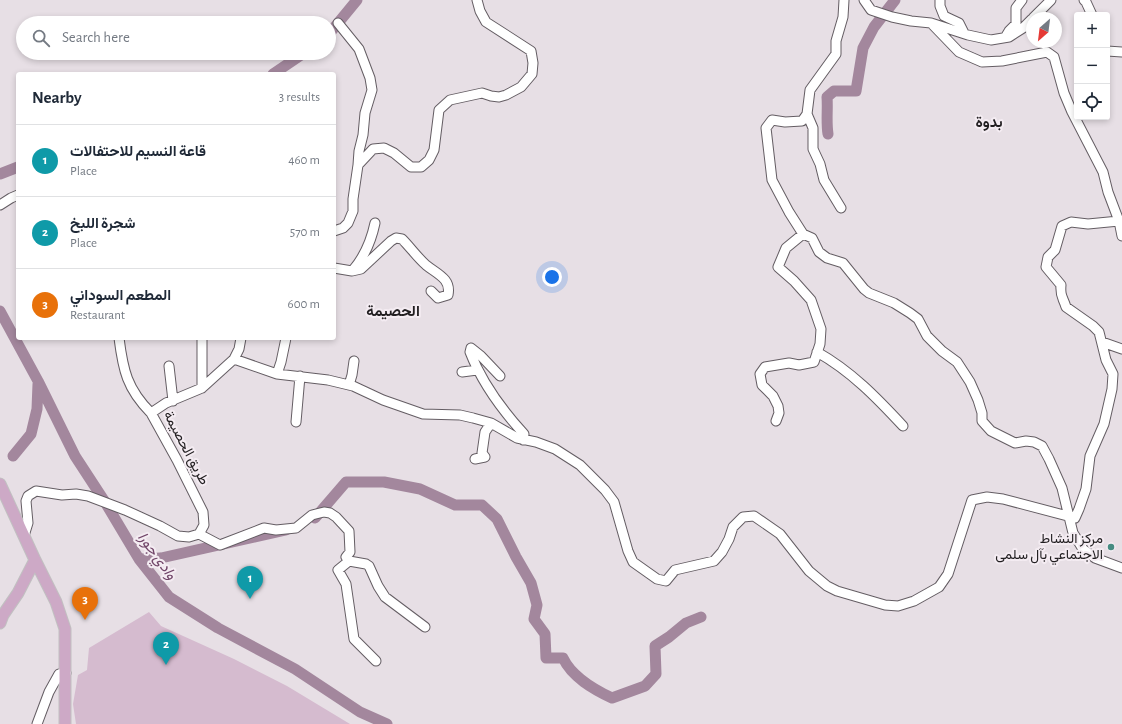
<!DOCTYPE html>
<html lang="en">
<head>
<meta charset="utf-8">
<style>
  body { margin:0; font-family:"Alegreya Sans",Vazirmatn,sans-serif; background:#f2f2f3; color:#1f2937 }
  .controls { position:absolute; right:12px; top:12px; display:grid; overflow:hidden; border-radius:4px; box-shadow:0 2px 6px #0003 }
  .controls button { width:36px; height:36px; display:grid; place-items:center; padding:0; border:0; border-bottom:1px solid #e0e1e3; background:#fff; color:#1f2937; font:20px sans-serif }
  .compass { position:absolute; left:1026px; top:12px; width:36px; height:36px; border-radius:50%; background:#fff; box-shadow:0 2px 6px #0003; rotate:208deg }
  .you { position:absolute; left:552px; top:277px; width:14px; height:14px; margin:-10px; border:3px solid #fff; border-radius:50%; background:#1a73e8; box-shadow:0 0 0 6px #1a73e833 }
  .badge { display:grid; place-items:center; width:26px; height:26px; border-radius:50%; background:#468c82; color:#fff; font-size:13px; font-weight:700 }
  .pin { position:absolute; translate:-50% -33px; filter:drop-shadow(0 1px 2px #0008) }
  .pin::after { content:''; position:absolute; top:21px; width:14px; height:12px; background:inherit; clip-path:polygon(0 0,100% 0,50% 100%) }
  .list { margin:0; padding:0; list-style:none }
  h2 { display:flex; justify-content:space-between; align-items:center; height:52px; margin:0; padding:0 16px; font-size:17px }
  h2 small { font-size:13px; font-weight:400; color:#747a83 }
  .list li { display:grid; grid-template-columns:26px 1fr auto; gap:12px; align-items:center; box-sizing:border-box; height:72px; padding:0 16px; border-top:1px solid #e0e1e3 }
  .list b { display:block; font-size:15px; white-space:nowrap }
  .list p { margin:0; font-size:13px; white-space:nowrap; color:#747a83 }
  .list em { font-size:13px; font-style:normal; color:#747a83 }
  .icon { flex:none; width:22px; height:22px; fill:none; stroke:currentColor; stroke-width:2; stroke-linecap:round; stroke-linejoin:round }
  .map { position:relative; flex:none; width:1122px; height:724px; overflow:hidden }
  .search { position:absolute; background:#fff; box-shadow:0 2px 6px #0003; left:16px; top:16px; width:320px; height:44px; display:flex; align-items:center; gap:10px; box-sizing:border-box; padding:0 14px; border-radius:22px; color:#747a83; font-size:15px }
  .panel { position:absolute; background:#fff; box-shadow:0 2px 6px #0003; left:16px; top:72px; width:320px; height:268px; border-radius:4px }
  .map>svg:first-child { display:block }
  .green { fill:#d5bbcf }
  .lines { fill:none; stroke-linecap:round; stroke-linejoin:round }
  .river { stroke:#a3879d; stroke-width:11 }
  .minor-casing { stroke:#645d63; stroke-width:11 }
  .major-casing { stroke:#c1c0c1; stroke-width:13 }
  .minor { stroke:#fff; stroke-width:9 }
  .major { stroke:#cda9c6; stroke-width:11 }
  .poi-dot { fill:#468c82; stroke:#f4ecf2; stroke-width:1.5 }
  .labels { text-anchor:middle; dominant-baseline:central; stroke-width:4; stroke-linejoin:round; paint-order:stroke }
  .street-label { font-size:14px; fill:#211e20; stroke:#f4ecf2 }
  .poi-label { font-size:14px; fill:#211e20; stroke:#f4ecf2; text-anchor:end }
  .neighbourhood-label { font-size:15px; font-weight:bold; fill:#211e20; stroke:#f4ecf2 }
  .water-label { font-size:15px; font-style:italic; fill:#714669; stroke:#f4ecf2 }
</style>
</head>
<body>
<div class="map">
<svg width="1122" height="724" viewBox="0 0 1122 724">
  <rect width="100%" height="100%" fill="#e7dfe5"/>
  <!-- green -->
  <path class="green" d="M149,612l12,14 73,33 53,27 63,38h-274l-3,-20 5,-29 9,-5 2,-22z"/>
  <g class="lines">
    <!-- river -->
    <path class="river" d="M329,34l28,-34
      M273,74l31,-21
      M828,134c-2,-13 0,-25 -1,-37l7,-6h22l7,-43 11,-21 21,-27
      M0,174l18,-7
      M0,311l38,70 37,75 30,46 34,57 30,38 49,31 77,41 65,43 27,12
      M13,456l18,-22 6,-25 1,-25
      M315,518l31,-36h38l36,7 35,16h27l15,14 19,38 15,26 6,22 -3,14 11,15 1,24h17c9,19 30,31 49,40l33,-12 11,-12 -1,-28 14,-9 17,-14 15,-6
      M139,559l22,-1 125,-28"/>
    <!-- minor casing -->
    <g class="minor-casing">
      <path id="minor" d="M844,0l-1,17 -7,24v13l-26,36 -3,24 -5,7 -17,1 -13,-2 -6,8 6,52 17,32 14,22 9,4 7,14 8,6 16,5 21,26 5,4 25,10 16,10 8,6 9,17 15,15 15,11 13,20 8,18 4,13v8l9,10 24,12 11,-2 8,1 8,4 7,13 13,29 11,45 10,16 12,9 27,10
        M864,0l7,10 21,7 19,4 20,2 37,12 23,5 18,-3 14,-9 9,-9
        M940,0v6l4,10 15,7 5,10
        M1084,0l2,2 6,13
        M1033,18l18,-18
        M338,23l21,26 11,29 2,12 -7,23 -2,22 -4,16 -1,14
        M1006,36l3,-5 7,-7v-16l6,-8
        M1107,51l15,1
        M807,114l6,14v21l7,15 4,16 17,28
        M0,205l11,-7 7,-3
        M1119,221l3,15
        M334,231l9,-3 5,-5 5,-12v-12l5,-34 15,-16 11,-1 10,5 17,14h10l8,-7 5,-10 5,-40 11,-10 32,-7 9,3 8,1 7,-2 15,-8 11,-13 1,-11 -2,-12 -45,-29 -6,-11 -3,-11
        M334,268l18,3 9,-2 30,-28 5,-3 6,1c8,8 15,18 24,26 6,5 14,9 19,15 4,5 4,10 3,15l-10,3 -7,-7
        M353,270c12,-14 18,-28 22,-47
        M119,338c4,32 8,51 32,75
        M1102,342l20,7
        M817,352c34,19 60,46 86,74
        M234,359l43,15 4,-12 5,-24
        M169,366l4,35
        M462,372l15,-2
        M277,374l51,6 25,6 30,14 40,14 37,1 13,3 18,5 26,15 19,4 19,7 25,16 25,25 9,12 14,49 5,11 24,17 9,2 9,-11 39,-9 8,-9 7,-13 4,-12 10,-10 11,-1 26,18 29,37 18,15 10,5 48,14 13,1 16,-5 25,-14 9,-13 24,-74 15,-3 16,2 72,19 4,-9 7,-20 4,-33 14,-32 8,-35 1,-15 -7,-14 -7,-28 -6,-6 -27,-19c-3,-10 -6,-10 -5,-22l-15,-18 2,-10 7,-7 7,-24 9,-4 17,2 31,-3 -11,-29 -5,-20 -31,-60 -8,-19 -10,-36 -7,-5 -45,9 -20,1 -23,-10 -28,-29
        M500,376l-19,-20 -10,-8 -1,4c12,31 32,58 54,82l-1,6
        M349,385l3,-10 2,-14
        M202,388v-50
        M776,421l3,-8 -1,-7 -5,-10 -11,-11 -2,-11 5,-7 24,-4 10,2 15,-3 6,-18 1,-15 -10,-29 -17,-19 -16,-14 8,-19 17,-14
        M296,422l4,-46
        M475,459l10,-2 -3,-4 3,-21 6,-9
        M199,534l21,11 44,-17 12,2 20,-2 16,-13 12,-3 6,1 6,4 13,14 1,21 -4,5 3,4 17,3 3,2 9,20 7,11 40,30
        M24,536l4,-13 -2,-22 2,-5 8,-5 26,4 14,-1 12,2 37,14 35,16 18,10 11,1 10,-3 5,-9 -1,-13 -26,-52 -26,-47 15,-10 36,-15 32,-29 5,-10 2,-11
        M349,561l-11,9 8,14 8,55 22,22
        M37,724l12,-32 10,-18 7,-1"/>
    </g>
    <!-- major casing -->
    <g class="major-casing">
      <path id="major" d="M0,484l35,76 21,42 9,27v95
        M0,623l3,-8 15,-22 17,-33"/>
    </g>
    <!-- minor -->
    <use href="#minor" class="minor"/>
    <!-- major -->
    <use href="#major" class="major"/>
  </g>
  <!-- markers -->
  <circle class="poi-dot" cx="1111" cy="547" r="4"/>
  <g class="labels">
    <!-- street labels -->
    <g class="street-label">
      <text transform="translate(186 448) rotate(62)">طريق الحصيمة</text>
    </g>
    <!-- poi labels -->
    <g class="poi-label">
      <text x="1103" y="539">مركز النشاط<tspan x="1103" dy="16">الاجتماعي بآل سلمى</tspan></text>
    </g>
    <!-- neighbourhood labels -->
    <g class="neighbourhood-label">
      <text x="989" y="122">بدوة</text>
      <text x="393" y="311">الحصيمة</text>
    </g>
    <!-- water labels -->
    <g class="water-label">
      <text transform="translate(157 556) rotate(54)">وادي جورا</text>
    </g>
  </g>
</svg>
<div class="controls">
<button>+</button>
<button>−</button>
<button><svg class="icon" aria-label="locate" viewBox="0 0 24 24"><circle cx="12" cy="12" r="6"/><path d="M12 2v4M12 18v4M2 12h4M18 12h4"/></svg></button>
</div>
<svg class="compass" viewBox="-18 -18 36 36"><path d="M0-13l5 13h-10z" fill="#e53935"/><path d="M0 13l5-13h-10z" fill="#747a83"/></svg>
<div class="you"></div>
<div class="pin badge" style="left:250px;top:599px;background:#0f9aa8">1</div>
<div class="pin badge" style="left:166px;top:665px;background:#0f9aa8">2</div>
<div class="pin badge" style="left:85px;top:620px;background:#e8710a">3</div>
<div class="search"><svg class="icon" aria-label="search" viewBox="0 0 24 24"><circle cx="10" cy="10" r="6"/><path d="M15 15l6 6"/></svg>Search here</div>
<section class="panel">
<h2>Nearby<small>3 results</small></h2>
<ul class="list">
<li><span class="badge" style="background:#0f9aa8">1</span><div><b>قاعة النسيم للاحتفالات</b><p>Place</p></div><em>460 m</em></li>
<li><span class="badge" style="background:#0f9aa8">2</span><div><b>شجرة اللبخ</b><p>Place</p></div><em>570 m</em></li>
<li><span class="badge" style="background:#e8710a">3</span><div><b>المطعم السوداني</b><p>Restaurant</p></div><em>600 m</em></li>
</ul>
</section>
</div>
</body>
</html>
